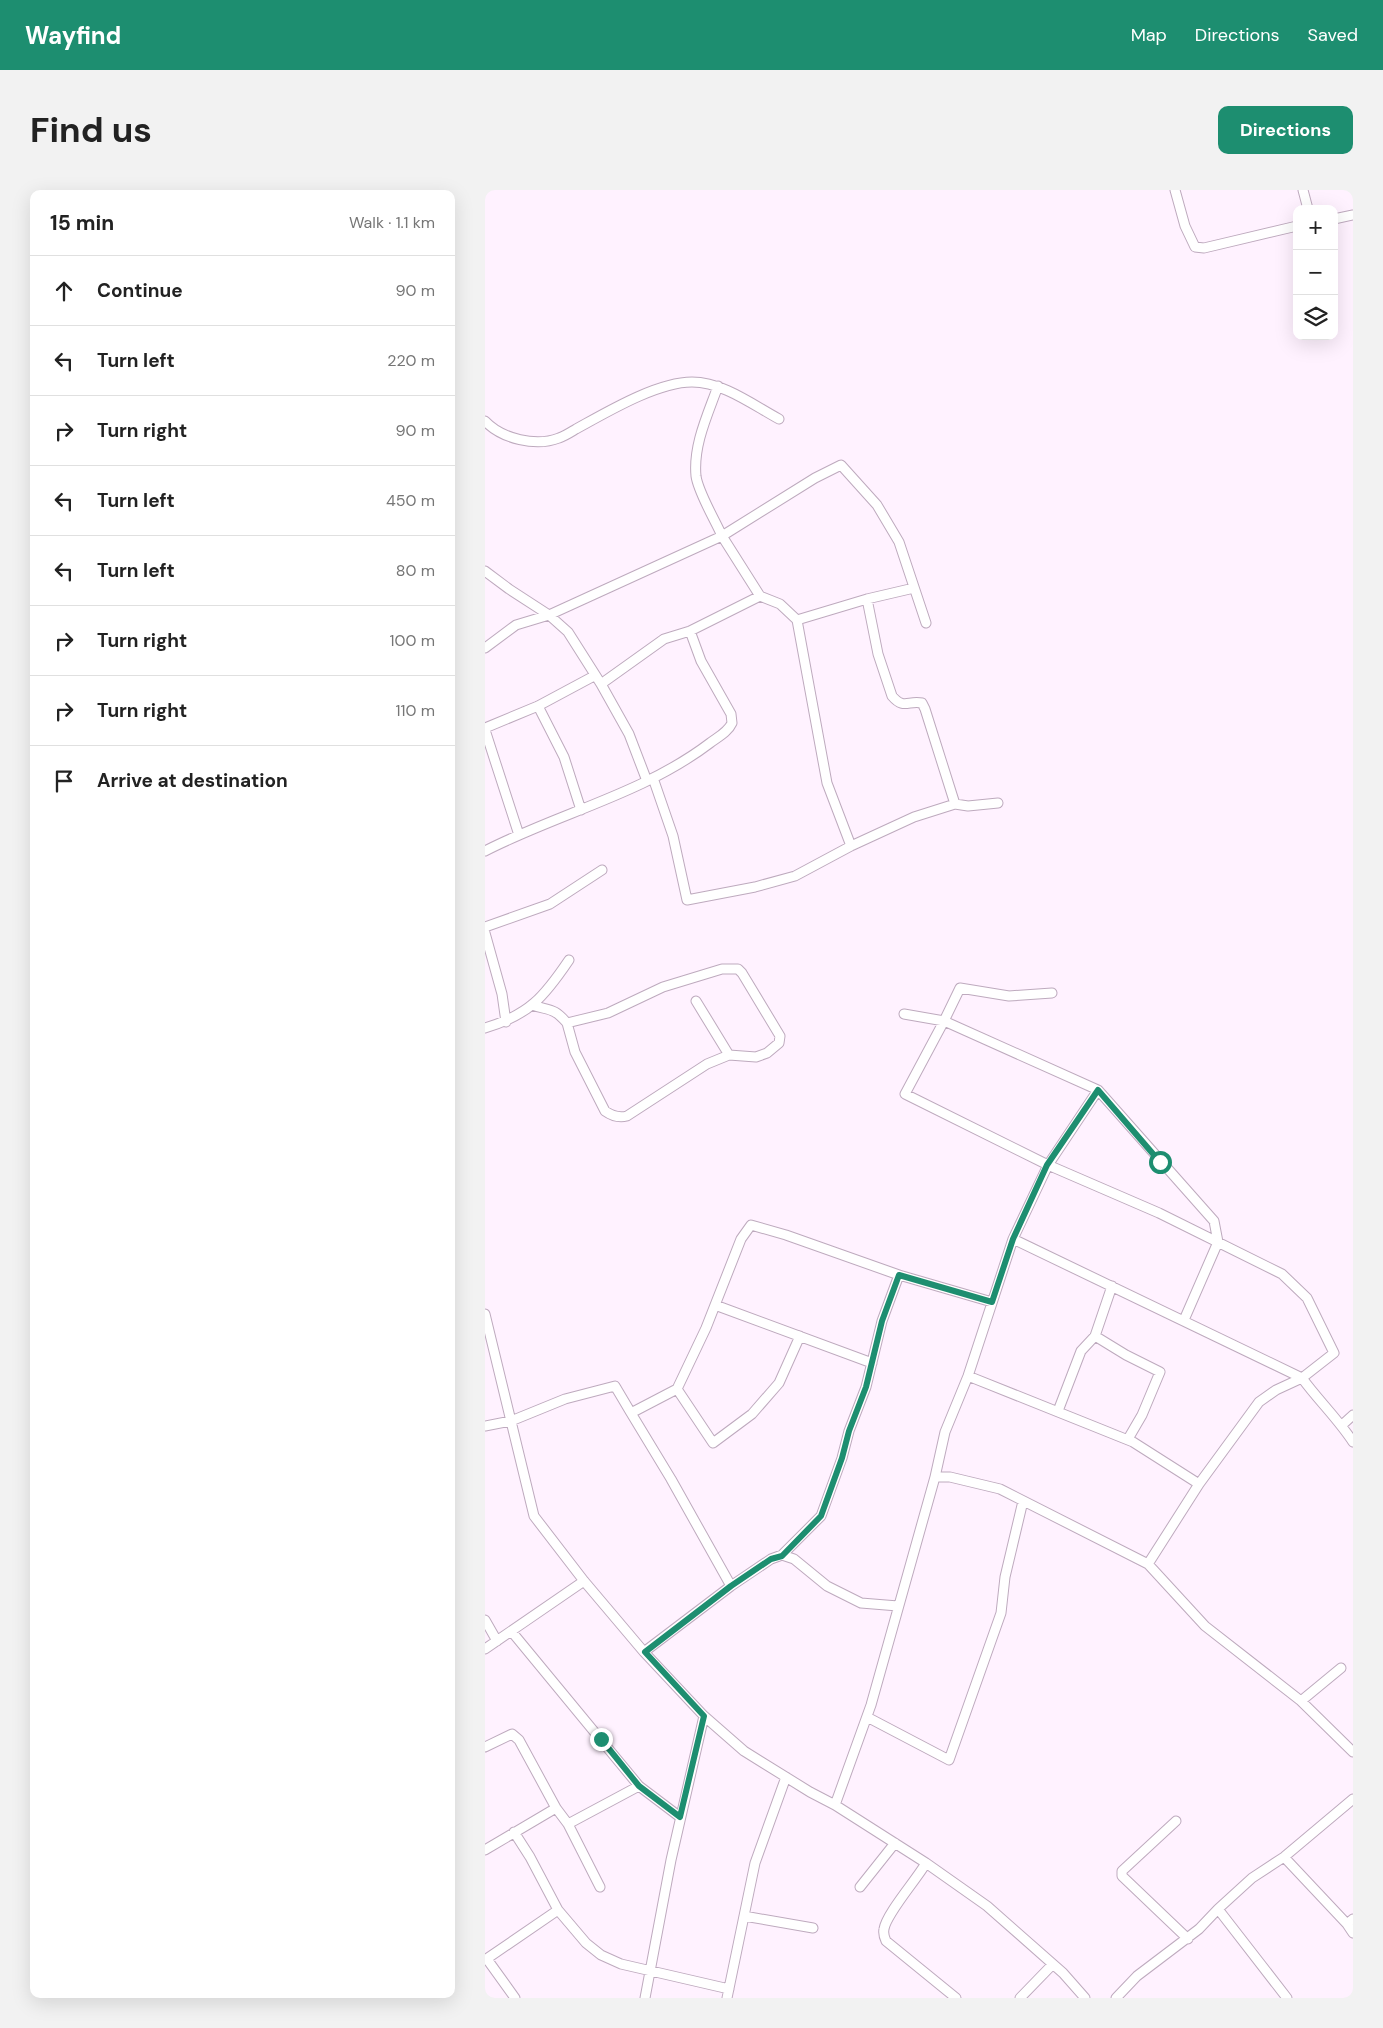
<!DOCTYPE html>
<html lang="en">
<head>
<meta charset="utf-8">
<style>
  body { margin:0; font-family:"DM Sans",sans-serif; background:#f2f2f2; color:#222 }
  .controls { position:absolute; right:15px; top:15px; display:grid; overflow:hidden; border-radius:10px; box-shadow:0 5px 20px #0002 }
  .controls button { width:45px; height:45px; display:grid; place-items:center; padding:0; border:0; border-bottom:1px solid #e0e0e0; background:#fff; color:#222; font:25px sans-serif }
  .stop { position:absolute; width:15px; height:15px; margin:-11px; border:4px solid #1d8e70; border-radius:50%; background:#fff }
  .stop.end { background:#1d8e70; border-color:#fff; box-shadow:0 1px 5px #0008 }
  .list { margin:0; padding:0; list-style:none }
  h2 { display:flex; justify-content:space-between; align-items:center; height:65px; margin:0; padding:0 20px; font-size:21px }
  h2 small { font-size:16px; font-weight:400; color:#767676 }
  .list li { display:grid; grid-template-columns:32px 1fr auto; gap:15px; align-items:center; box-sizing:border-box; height:70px; padding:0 20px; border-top:1px solid #e0e0e0 }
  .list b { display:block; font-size:19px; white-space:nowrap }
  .list em { font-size:16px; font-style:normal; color:#767676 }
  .icon { flex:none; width:28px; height:28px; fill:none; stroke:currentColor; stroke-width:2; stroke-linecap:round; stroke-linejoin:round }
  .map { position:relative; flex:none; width:868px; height:1808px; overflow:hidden; border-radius:10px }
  header { display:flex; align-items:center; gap:30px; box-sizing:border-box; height:70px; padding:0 25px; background:#1d8e70; color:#fff }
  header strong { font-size:24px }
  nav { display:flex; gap:28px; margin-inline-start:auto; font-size:18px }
  .intro { display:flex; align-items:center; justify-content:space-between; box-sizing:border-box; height:120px; padding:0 30px }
  h1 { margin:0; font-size:35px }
  .button { padding:12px 22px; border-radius:10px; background:#1d8e70; color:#fff; font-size:18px; font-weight:700 }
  main { display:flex; gap:30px; padding:0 30px }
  aside { flex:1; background:#fff; border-radius:10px; box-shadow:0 5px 20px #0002 }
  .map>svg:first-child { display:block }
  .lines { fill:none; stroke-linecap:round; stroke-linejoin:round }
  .minor-casing { stroke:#beaabe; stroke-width:11 }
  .minor { stroke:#fff; stroke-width:9 }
  .route { stroke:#1d8e70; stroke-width:6 }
</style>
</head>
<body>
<header>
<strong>Wayfind</strong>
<nav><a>Map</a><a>Directions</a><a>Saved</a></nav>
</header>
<div class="intro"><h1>Find us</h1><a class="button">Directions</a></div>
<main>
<aside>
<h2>15 min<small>Walk · 1.1 km</small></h2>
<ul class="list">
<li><svg class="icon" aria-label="ahead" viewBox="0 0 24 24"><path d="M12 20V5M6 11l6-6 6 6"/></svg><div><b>Continue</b></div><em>90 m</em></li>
<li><svg class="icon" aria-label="left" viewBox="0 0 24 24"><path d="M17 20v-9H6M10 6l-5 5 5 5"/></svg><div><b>Turn left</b></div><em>220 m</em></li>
<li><svg class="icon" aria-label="right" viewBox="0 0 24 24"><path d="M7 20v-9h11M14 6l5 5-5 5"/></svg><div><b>Turn right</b></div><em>90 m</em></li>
<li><svg class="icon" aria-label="left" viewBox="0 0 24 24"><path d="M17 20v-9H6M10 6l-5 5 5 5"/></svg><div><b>Turn left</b></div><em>450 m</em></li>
<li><svg class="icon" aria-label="left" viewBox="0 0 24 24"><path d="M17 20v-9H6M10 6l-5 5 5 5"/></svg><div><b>Turn left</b></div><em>80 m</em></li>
<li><svg class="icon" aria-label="right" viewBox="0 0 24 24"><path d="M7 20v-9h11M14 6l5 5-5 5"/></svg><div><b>Turn right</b></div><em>100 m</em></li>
<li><svg class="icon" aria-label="right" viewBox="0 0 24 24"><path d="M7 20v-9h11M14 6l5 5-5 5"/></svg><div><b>Turn right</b></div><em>110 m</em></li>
<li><svg class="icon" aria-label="arrive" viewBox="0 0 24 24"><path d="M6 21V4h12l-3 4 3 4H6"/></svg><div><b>Arrive at destination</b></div></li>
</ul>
</aside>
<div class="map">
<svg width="868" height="1808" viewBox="0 0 868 1808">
  <rect width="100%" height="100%" fill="#fff2ff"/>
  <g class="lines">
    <!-- minor casing -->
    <g class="minor-casing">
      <path id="minor" d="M690,0l10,36 10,21 9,1 93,-22
        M818,0l5,19
        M849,29l19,-4
        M0,231c17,18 51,26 74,17 6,-2 12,-6 17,-9 31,-17 81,-47 116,-47 31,0 61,23 87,37
        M0,381l24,18 40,26 19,17 33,52 28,50 18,47
        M312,430l70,-21 47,-11
        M0,458l31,-23 33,-10 173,-79c-7,-16 -24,-44 -26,-60 -3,-31 12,-62 22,-90
        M116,494l63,-45 26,-8 70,-35
        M53,516l26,51 17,53
        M0,538l53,-22 56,-30
        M0,540l34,105
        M168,588l20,58 14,64 68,-13 40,-11 56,-30 63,-29 41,-13 -30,-95 -3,-6c-14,-3 -18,7 -30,-7l-14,-42 -11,-55
        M470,614l13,2 30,-3
        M366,656l-24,-63 -30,-163 -17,-16 -20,-8 -38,-60 93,-58 26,-13 36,40 22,37 27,81
        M0,661c74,-38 158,-57 225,-108 8,-6 18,-11 22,-20l-1,-9 -30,-53 -11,-30
        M0,737l65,-23 52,-34
        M0,743l17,61 4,28
        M237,779h16l4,4 38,63 -1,7 -12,10 -11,4 -27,-2 -22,9 -80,52c-8,2 -15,0 -22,-5l-30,-59 -8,-29 41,-10 55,-26z
        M567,803l-43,3 -49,-8 -16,33 -39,73 143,71 111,48 123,61 25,24 27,55 -32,25 -26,12 -17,12 -60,82 -51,80
        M211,811l33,54
        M47,815c18,6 21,2 35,18
        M419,824l40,7 154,69 116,131 4,21 -34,78
        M0,838c44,-13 59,-31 84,-68
        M528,1049l35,-74 50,-75
        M230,1115l157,58
        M0,1124l49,202 50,65 60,71 60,64 40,35 66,41 25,13 91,58 61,43 76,67 22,25
        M610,1146l17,-50
        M483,1186l165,66 66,42
        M192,1199l36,54 39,-29 27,-31 21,-47
        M573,1221l23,-60 14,-15 31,19 34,17 -18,43 -14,24
        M146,1223l40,66 60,107
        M857,1235l11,-10
        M0,1236l26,-5 54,-22 50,-13 16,27 46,-24 29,-61 35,-89 10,-14 35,10 113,40
        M450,1287l10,-45 23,-56 45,-137 289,139c16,22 36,41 51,64
        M297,1365l39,-39 21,-58 7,-27 17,-44 16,-66 17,-46 93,27
        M0,1430l12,21
        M27,1442l127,154
        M0,1459l99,-68
        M159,1462l87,-66 40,-27 11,-4 12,4 33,27 34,17 37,3
        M816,1511l40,-33
        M382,1527l82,43 52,-147 4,-36 18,-76
        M0,1557l27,-13 7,6 37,68
        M301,1587l-31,86 -11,53 69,12
        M350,1615l36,-100 64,-228h15l50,12 148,75 57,62 96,75 52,51
        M691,1631l-54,50v5l66,63
        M83,1634l32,63
        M29,1642l16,25 28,53 28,33 15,12 20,9 108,25
        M0,1660l71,-42 12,16 71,-38 41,31
        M799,1667l63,67 6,-5
        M441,1673c-9,16 -40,51 -42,66 -1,5 0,8 2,12l70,57
        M375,1697l35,-44
        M733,1719l69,89
        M862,1734l6,9
        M2,1769l28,39
        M0,1770l73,-50
        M160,1808l26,-138 33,-144
        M242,1808l17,-82
        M535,1808l33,-34
        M631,1808l21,-22 62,-47 19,-20 34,-31 32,-21 69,-58"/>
    </g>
    <!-- minor -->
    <use href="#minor" class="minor"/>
  </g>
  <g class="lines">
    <!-- route -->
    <path class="route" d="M116,1549l38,47 41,31 24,-101 -59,-64 86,-66 40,-27 11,-3 39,-40 21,-58 7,-27 17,-44 16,-66 17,-46 93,27 21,-63 34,-74 51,-75 62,72"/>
  </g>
</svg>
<div class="controls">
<button>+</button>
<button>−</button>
<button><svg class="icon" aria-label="layers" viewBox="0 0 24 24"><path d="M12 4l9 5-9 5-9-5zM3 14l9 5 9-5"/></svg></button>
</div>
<div class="stop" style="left:675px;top:972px"></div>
<div class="stop end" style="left:116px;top:1549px"></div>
</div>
</main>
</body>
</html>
